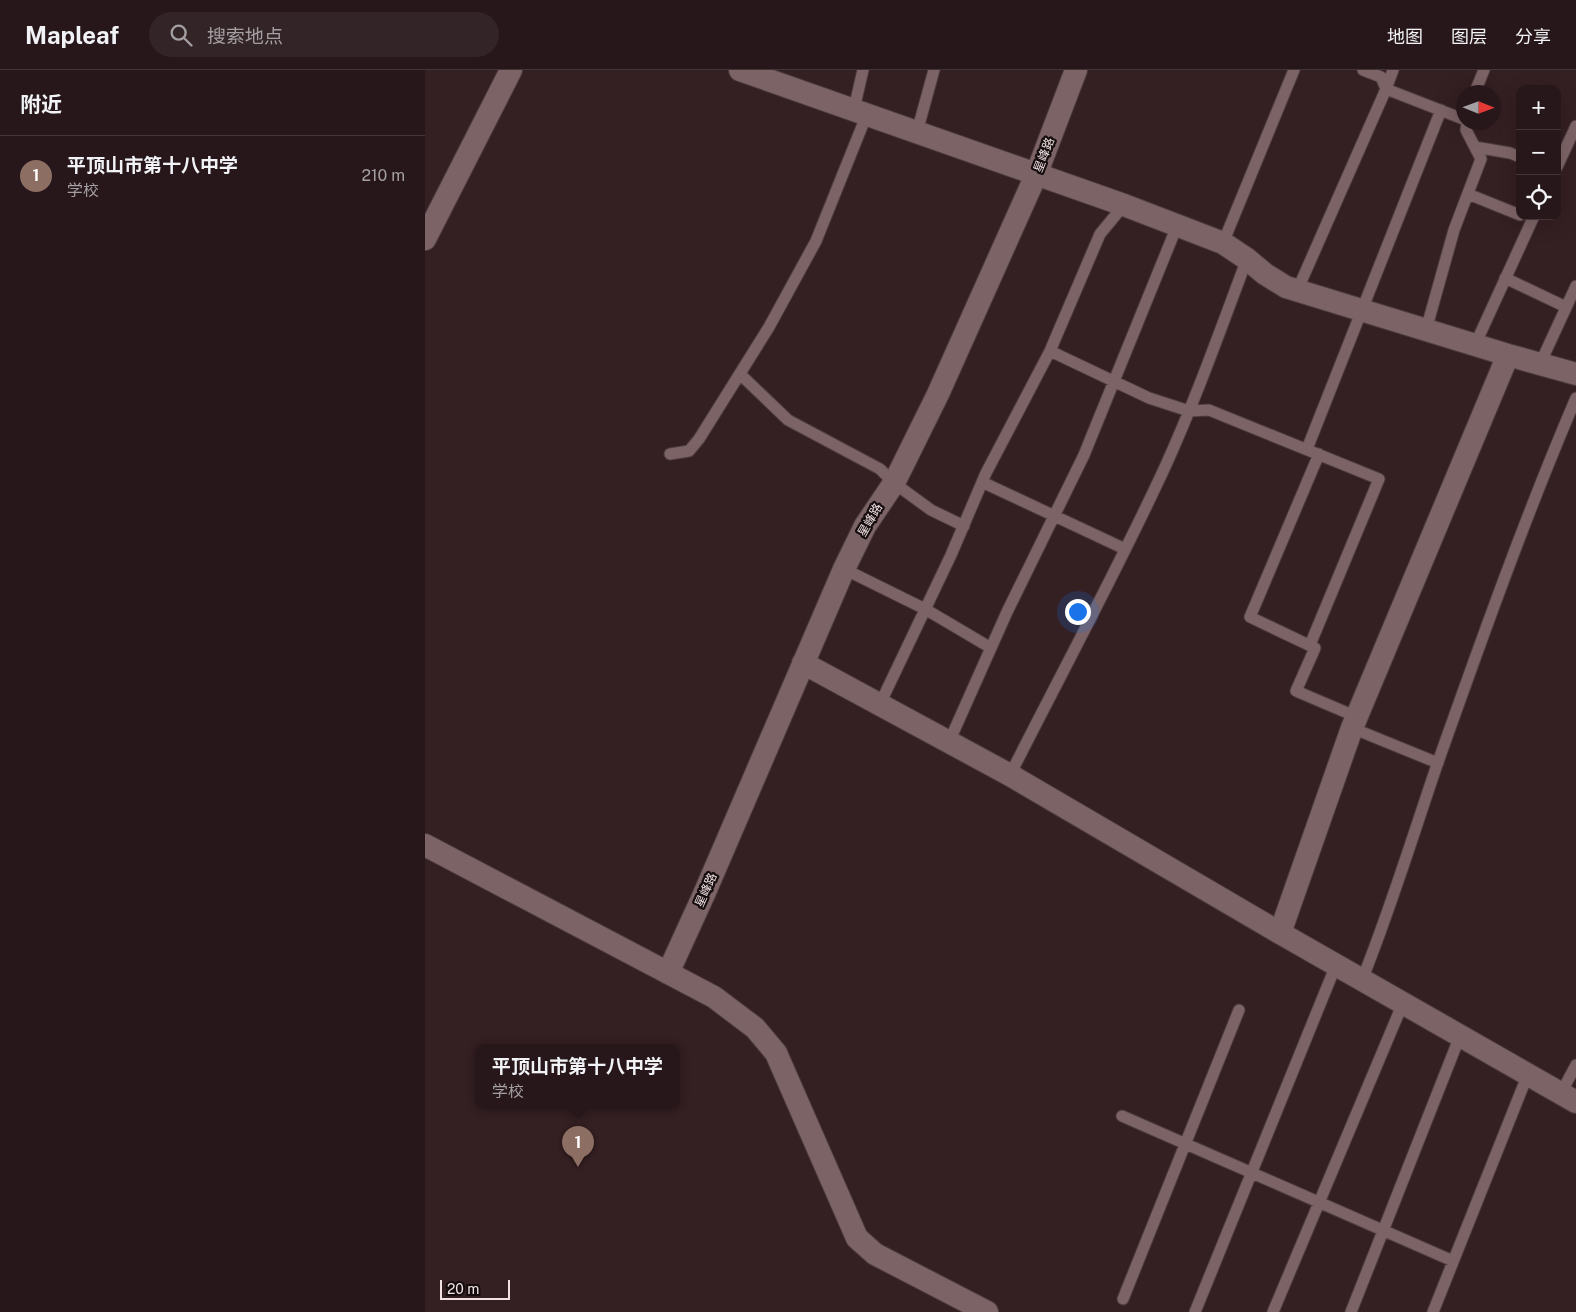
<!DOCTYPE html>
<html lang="zh">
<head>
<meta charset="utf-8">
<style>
  body { margin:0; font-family:"Public Sans","Noto Sans SC",sans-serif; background:#332427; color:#f1f3f6 }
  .controls { position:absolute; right:15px; top:15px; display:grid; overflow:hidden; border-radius:10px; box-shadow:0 5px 20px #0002 }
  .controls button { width:45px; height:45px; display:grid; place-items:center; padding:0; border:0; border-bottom:1px solid #433639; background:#27171a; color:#f1f3f6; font:25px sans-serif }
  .compass { position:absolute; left:1031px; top:15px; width:45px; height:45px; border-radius:50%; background:#27171a; box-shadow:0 5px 20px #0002; rotate:91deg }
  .scale { position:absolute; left:15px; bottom:12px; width:70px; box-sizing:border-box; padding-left:5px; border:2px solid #f0e1e3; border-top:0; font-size:14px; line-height:18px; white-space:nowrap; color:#f0e1e3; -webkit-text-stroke:4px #150c0d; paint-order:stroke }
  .you { position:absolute; left:652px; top:541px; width:18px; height:18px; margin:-12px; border:4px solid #fff; border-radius:50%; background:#1a73e8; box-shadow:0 0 0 8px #1a73e833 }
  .badge { display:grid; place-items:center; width:32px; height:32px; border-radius:50%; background:#8c9099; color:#fff; font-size:16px; font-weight:700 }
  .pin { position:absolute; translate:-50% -41px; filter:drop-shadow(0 1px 2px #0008) }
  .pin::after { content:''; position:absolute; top:26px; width:18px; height:15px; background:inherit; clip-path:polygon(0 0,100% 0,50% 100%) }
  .popup { position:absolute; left:50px; top:974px; width:205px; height:65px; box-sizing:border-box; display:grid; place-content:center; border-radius:10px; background:#27171a; filter:drop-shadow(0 1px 4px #0005); font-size:16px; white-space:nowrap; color:#a49fa2 }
  .popup b { font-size:19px; color:#f1f3f6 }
  .popup::after { content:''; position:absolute; left:50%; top:100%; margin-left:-10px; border:10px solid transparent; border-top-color:#27171a }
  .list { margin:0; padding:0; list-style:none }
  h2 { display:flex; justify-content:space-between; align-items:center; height:65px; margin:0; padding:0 20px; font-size:21px }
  h2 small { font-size:16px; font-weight:400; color:#a49fa2 }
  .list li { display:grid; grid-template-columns:32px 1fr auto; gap:15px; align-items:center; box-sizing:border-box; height:80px; padding:0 20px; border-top:1px solid #433639 }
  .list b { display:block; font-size:19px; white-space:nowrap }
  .list p { margin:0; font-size:16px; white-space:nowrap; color:#a49fa2 }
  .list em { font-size:16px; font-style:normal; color:#a49fa2 }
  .icon { flex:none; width:28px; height:28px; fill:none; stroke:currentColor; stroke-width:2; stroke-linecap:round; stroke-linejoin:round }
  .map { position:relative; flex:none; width:1151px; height:1242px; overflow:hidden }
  header { display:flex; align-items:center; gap:30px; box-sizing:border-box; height:70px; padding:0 25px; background:#27171a; border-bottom:1px solid #433639 }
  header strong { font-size:24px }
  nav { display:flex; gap:28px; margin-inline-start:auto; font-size:18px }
  .search { width:350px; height:45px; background:#332427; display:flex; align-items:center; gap:12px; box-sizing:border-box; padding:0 18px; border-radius:28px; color:#a49fa2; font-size:19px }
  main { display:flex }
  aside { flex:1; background:#27171a }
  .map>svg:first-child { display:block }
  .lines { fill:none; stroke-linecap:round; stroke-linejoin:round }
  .lane-casing { stroke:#4d3c3f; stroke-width:13 }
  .street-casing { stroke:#4d3c3f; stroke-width:24 }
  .lane { stroke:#7c6366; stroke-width:11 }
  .street { stroke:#7c6366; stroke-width:22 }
  .labels { text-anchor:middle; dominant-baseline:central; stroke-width:4.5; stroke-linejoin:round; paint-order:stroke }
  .street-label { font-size:12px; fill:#f0e1e3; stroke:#150c0d }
</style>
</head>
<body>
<header>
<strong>Mapleaf</strong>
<div class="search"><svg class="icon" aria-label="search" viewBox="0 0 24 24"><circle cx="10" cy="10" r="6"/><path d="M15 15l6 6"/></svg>搜索地点</div>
<nav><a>地图</a><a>图层</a><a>分享</a></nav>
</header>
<main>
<aside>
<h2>附近<small></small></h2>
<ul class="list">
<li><span class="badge" style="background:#8d6e63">1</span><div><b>平顶山市第十八中学</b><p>学校</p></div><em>210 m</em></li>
</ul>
</aside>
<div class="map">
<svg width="1151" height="1242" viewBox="0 0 1151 1242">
  <rect width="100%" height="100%" fill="#341f22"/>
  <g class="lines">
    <!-- lane casing -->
    <g class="lane-casing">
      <path id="lane" d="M938,0l18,7 5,12 77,30
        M1050,22l9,-22
        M429,39l9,-39
        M492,62l17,-62
        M1050,77l35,6 10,4
        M1132,97l19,-41
        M1043,124l52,21
        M798,173l71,-173
        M1080,208l61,29
        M872,221l89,-202 7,-19
        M1001,260l28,-100 27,-71 -15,-29 1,-8
        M1050,275l59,-129
        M625,281l99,47 40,13 20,-1 170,69 -69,166
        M1115,294l36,-78
        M315,304l48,46 92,49 14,14 37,27 33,16
        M882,379l134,-339
        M245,384l19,-3 10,-12 70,-112 47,-86 51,-127
        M894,384l-69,163 65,31 -19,43 61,26
        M557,412l143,67
        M419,499l81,40 66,39
        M455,634l71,-149 35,-82 64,-122 50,-117 24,-29
        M927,658l86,35
        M524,672l58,-130 77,-157 93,-229
        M585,705c52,-103 107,-204 155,-308 31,-68 56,-139 82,-208
        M937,910c29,-72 51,-145 76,-218 43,-121 87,-245 138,-364
        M1136,1023l15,-28
        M697,1046l331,145
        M698,1229l116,-289
        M770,1242l141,-347
        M848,1242l130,-309
        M926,1242l109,-276
        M1008,1242l95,-238"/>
    </g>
    <!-- street casing -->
    <g class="street-casing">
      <path id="street" d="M315,0l384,135 99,38 24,16 18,15 21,13 222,68 68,19
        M0,169l86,-169
        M378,593l207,112 270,158 296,169
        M0,775l289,152 41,31 21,25 81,185 18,16 112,58
        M855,863l72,-205 156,-373
        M243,903l37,-81 139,-323 21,-43 29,-43 44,-89 98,-219 40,-105"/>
    </g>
    <!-- lane -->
    <use href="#lane" class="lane"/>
    <!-- street -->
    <use href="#street" class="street"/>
  </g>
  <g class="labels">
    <!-- street labels -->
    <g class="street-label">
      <text transform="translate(619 85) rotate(-69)">星峰路</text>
      <text transform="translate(445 450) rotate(-60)">星峰路</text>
      <text transform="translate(281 820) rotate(-66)">星峰路</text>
    </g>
  </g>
</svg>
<div class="controls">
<button>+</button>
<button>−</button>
<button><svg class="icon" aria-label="locate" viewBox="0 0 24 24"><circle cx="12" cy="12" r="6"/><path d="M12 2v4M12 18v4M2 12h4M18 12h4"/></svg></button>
</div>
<svg class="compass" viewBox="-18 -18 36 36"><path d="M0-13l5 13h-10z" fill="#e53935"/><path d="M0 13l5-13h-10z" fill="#a49fa2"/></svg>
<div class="scale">20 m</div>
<div class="you"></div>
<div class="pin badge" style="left:153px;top:1097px;background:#8d6e63">1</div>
<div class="popup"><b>平顶山市第十八中学</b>学校</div>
</div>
</main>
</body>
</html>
